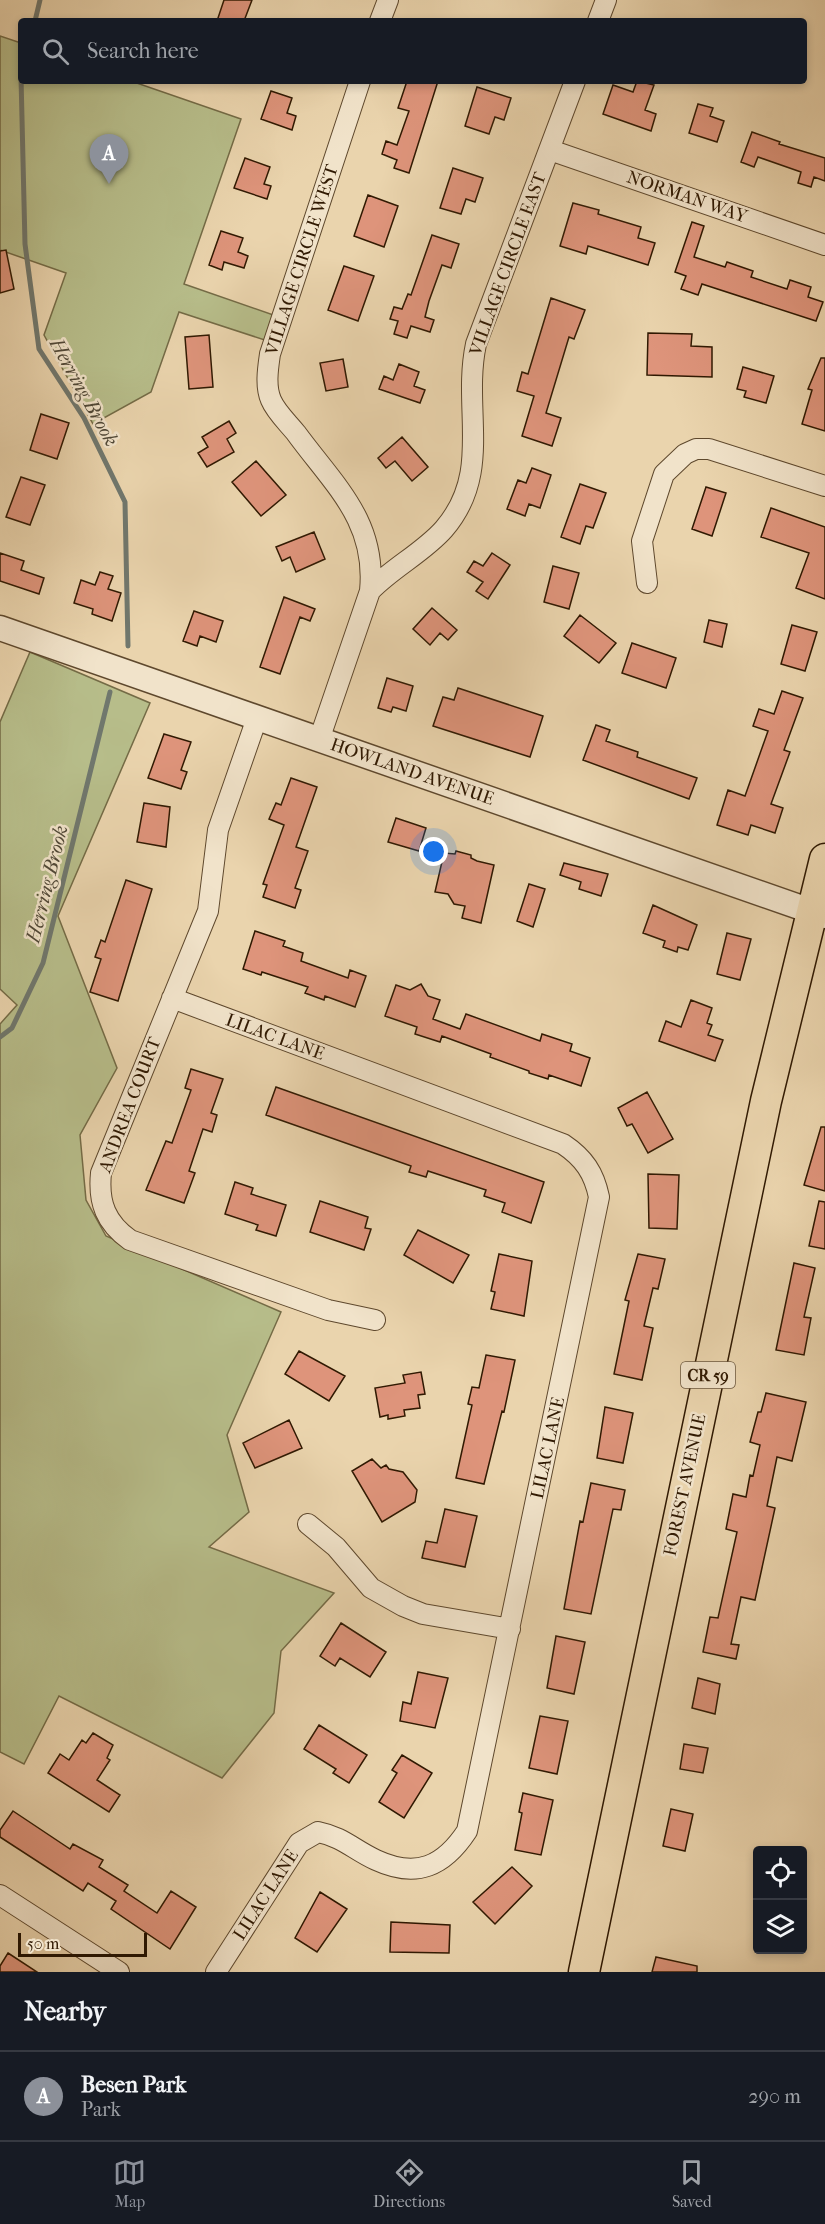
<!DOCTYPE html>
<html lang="en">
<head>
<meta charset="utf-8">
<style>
  body { margin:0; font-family:"IM FELL French Canon",serif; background:#20242c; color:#f1f3f6 }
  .controls { position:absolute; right:18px; bottom:18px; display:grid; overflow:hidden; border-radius:6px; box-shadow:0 3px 9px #0003 }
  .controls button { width:54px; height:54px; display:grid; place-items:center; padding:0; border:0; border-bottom:2px solid #363941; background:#171b24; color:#f1f3f6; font:30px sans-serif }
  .scale { position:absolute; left:18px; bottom:15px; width:129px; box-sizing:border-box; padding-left:6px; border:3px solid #301902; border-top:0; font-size:16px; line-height:21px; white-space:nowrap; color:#301902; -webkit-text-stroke:4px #f1e3ca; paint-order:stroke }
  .you { position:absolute; left:434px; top:852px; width:21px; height:21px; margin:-15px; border:4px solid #fff; border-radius:50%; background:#1a73e8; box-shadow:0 0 0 9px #1a73e833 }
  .badge { display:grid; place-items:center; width:39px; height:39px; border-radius:50%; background:#8c9099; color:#fff; font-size:20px; font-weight:700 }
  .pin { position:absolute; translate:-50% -50px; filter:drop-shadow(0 2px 3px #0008) }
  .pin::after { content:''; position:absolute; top:32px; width:21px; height:18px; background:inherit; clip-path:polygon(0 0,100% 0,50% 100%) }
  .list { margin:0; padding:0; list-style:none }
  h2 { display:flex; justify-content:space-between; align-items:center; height:78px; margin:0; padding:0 24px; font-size:26px }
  h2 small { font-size:20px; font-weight:400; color:#9ea1a6 }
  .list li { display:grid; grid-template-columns:39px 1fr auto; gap:18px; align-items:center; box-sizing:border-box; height:90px; padding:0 24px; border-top:2px solid #363941 }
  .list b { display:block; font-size:22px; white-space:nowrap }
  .list p { margin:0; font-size:20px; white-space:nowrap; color:#9ea1a6 }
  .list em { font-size:20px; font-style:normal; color:#9ea1a6 }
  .icon { flex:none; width:33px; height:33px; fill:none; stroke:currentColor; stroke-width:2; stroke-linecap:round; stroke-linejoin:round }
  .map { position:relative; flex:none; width:825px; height:1972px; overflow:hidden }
  .search { position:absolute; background:#171b24; box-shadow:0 3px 9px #0003; left:18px; right:18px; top:18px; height:66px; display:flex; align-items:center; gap:15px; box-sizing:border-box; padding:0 21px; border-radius:6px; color:#9ea1a6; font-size:22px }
  .sheet { height:168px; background:#171b24 }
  nav { display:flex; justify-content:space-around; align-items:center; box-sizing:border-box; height:84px; border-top:2px solid #363941; background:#171b24; font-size:16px; color:#9ea1a6 }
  nav a { display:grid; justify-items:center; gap:3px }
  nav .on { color:#8c9099 }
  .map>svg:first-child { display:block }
  .green { fill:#b7bd8a; stroke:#746b46; stroke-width:1.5 }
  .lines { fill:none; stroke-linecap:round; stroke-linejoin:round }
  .stream { stroke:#70776d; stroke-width:5 }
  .building { fill:#de947b; stroke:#301902; stroke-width:1.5 }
  .minor-casing { stroke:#5e482d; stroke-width:22 }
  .tertiary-casing { stroke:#5e482d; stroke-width:27 }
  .primary-casing { stroke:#301902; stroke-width:33 }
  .minor { stroke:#f1e3ca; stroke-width:20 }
  .tertiary { stroke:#f1e3ca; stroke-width:24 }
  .primary { stroke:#ead4ad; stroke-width:30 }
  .labels { text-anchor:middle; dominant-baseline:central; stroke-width:5; stroke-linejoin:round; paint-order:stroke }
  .shield { fill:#f1e3ca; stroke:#6a563e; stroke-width:1.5 }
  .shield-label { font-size:16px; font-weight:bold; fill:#301902 }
  .street-label { font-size:18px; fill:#301902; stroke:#f1e3ca }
  .water-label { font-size:20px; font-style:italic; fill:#504837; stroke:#f1e3ca }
</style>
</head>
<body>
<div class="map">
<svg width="825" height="1972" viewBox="0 0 825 1972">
  <rect width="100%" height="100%" fill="#ead4ad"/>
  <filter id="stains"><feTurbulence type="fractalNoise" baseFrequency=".00333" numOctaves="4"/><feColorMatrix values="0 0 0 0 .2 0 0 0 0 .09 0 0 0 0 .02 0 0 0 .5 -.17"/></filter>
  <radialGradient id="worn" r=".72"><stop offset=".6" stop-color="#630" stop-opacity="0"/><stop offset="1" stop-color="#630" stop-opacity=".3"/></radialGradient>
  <!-- green -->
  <path class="green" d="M0,36l21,7v38h110l110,38 -57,165 98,34 -8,25 -95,-31 -28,80 -58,32 -49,-89 22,-62 -66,-23z
    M30,652l120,51 -92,213 59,152 -37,67 6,65 20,36 175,76 -54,123 22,77 -40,35 125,46 -53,58 -7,62 -52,65 -163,-82 -35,68 -24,-12v-728l17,-19 -17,-16v-267z"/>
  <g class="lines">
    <!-- stream -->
    <path class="stream" d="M35,21l5,-21
      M21,77l4,167 14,105 45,69 41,84 3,144
      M0,1037l12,-9 31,-65 67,-271"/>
  </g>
  <!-- building -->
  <path class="building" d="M224,0h28l-8,21h-27z
    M407,81h31l-29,92 -15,-5 3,-8 -15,-6 4,-13 11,4 12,-34 -11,-3z
    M637,81l17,4 -9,25 11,4 -5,17 -48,-17 10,-29 20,7z
    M477,87l34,11 -7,22 -9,-3 -6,17 -24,-8z
    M271,91l21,7 -5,15 9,3 -4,14 -31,-11z
    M698,104l15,4 -3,8 14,5 -7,21 -28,-9z
    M752,132l28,10 -1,2 46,14v23l-11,-4 -3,10 -13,-4 3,-11 -43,-15 -4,10 -13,-5z
    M245,158l25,9 -6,17 7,2 -4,13 -33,-11z
    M453,168l30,10 -8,24 -9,-3 -5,15 -21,-6z
    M368,195l30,11 -14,41 -30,-11z
    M573,203l26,7 -1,4 43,13 -3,11 17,5 -7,22 -60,-19 -2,8 -26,-8z
    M692,222l12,4 -10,31 31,10 2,-5 26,9 -2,6 36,12 3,-9 21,7 -3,10 15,5 -7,19 -114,-37 -4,11 -17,-6 5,-13 -11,-4z
    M221,231l22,7 -5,14 10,4 -4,12 -20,-6 -2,8 -13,-5z
    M432,235l27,9 -8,24 -9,-3 -13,36 -4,16 9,3 -4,12 -19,-6 -4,12 -13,-4 4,-13 -8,-2 4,-12 8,2 6,-15 3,1z
    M6,250l8,39 -14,4v-42z
    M344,266l30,10 -16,45 -30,-11z
    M551,298l34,12 -11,29 -5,-2 -23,76 15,5 -9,28 -30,-10 12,-40 -17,-5 5,-19 6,2z
    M648,333l44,1 -1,12 21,1v30l-65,-2z
    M209,335l4,52 -24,2 -4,-52z
    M821,358h4v73l-23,-7 10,-34 -4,-1z
    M343,359l5,28 -22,4 -6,-28z
    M399,364l20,8 -5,14 11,4 -5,13 -41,-14 5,-13 9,4z
    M743,367l31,9 -8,27 -22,-6 2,-6 -9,-2z
    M41,414l28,9 -12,36 -27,-9z
    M229,421l7,12 -9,6 7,13 -27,15 -9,-14 10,-6 -6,-10z
    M402,437l26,30 -16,14 -17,-20 -9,7 -8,-10z
    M256,461l30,34 -25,21 -29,-34z
    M532,468l19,7 -11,33 -11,-4 -4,12 -18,-7 11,-29 8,3z
    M21,477l24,8 -15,40 -24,-8z
    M580,484l26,9 -13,35 -7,-2 -6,18 -19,-7z
    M706,487l20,6 -14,43 -20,-7z
    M771,508l54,19v72l-29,-11 13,-35 -48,-16z
    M314,532l11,27 -29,13 -6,-15 -8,4 -6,-14z
    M0,553l24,8 -3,9 23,8 -5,16 -39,-13z
    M492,553l18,12 -22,34 -12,-8 7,-9 -16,-10 7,-11 9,5z
    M553,566l26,7 -10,36 -25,-7z
    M100,572l13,4 -5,13 13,4 -9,28 -20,-7 1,-5 -19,-6 7,-23 14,5z
    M284,597l31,12 -5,12 -10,-4 -20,57 -20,-7z
    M432,608l25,22 -9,10 -8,-7 -10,12 -17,-16z
    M194,611l29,10 -7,21 -16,-6 -3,10 -14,-5z
    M580,615l36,28 -17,20 -35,-27z
    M709,620l18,4 -5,23 -18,-5z
    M792,625l25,7 -12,39 -24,-7z
    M632,643l44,15 -10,30 -44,-15z
    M387,678l26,8 -7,25 -13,-4 -2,5 -13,-4z
    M458,688l85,28 -13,41 -97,-31 10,-29 11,3z
    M782,691l21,7 -19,52 6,2 -19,52 12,4 -8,25 -24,-8 -3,10 -31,-10 11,-35 17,6 23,-65 -15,-5 6,-17 15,5z
    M596,725l14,5 -4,11 32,11 -1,5 60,21 -8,21 -106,-39z
    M164,734l27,8 -10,28 6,2 -6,17 -33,-11z
    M291,778l26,9 -21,60 12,4 -13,37 6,2 -6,18 -32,-11 4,-12 -4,-1 21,-59 -15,-6 7,-16 5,2z
    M144,803l26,4 -4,40 -29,-5z
    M396,818l30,10 -7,23 -31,-9z
    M456,851l15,4v3l6,3 17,4 -13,58 -19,-5 3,-12 -11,-2 -6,-10 -13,-2 9,-39 11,1z
    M564,863l44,11 -7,22 -22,-7 2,-7 -21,-7z
    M126,880l26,9 -34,112 -28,-9 11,-33 -6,-2 6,-17 4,2z
    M529,884l16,5 -12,38 -16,-6z
    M653,905l44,20 -9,25 -10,-3 -1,5 -14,-5 2,-6 -22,-8z
    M255,931l30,10 -2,5 20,7 -2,8 47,17 2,-8 16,6 -11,31 -30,-11 -1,4 -19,-7 3,-6 -46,-15 -1,3 -18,-6z
    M727,933l24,6 -11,41 -23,-6z
    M421,984l7,12 12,4 -7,19 27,10 6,-15 74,27 2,-7 30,10 -2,7 20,7 -9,28 -32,-11 -1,4 -19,-6v-2l-39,-14 1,-3 -49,-18 -2,6 -25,-8 2,-7 -32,-11 11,-31 14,5z
    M691,1000l21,8 -5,15 5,2 -4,10 15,5 -8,21 -56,-20 7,-20 15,6z
    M191,1069l32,10 -12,34 6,2 -5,17 -9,-3 -14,42 6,2 -11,30 -38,-13 20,-49 6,2 19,-53 -6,-2z
    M276,1087l268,95 -13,41 -29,-11 3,-9 -21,-7 2,-6 -58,-19 -2,6 -17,-5 2,-6 -145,-51z
    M647,1092l26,47 -25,14 -16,-29 -5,2 -9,-18z
    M821,1127h4v64l-21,-6z
    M648,1174l31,1 -2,54 -28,-1z
    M235,1182l18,6 -2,6 35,11 -10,31 -20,-6 2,-5 -33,-11z
    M320,1201l48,16 -3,11 6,1 -7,21 -54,-18z
    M819,1201l6,1v47l-16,-3z
    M418,1230l51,25 -16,28 -49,-28z
    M499,1254l33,7 -8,55 -33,-7 4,-17 -4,-1z
    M638,1254l27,5 -7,30 -5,-1 -9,38 9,2 -11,52 -28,-6 15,-73 -4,-1z
    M794,1263l21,5 -11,49 7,1 -7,37 -28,-5z
    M299,1351l46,25 -16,25 -44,-27z
    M486,1355l29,5 -11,52 -2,-1 -18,73 -28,-6 16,-73 -4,-1 4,-17 7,1z
    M421,1372l4,22 -7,1 2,13 -16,2 1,6 -17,3v-4l-8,2 -5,-29 30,-5 -2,-8z
    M766,1393l40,9 -14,59 -15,-4 -10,49 8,2 -20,92 -14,-3 -10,47 8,1 -3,14 -33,-7 7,-35 8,1 19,-86 -11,-3 7,-35 13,3 4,-22 3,1 7,-31 -10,-3 8,-30h3z
    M605,1407l28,6 -10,50 -26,-5z
    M289,1420l13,28 -47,20 -12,-25z
    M372,1459l9,9 5,-3 3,4 14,3 14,18 -2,12 -33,20 -30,-51z
    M591,1483l34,7 -4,20 -8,-1 -22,105 -27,-5 16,-88 3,1z
    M445,1509l32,7 -12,51 -43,-9 4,-17 11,2z
    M341,1623l45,29 -16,25 -30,-19 -5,8 -15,-10z
    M556,1636l29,6 -11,52 -27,-6z
    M418,1672l30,6 -13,50 -35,-7 3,-19 8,2z
    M698,1678l22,6 -5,30 -23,-6z
    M540,1716l28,5 -11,53 -28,-6z
    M319,1725l48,30 -18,28 -16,-10 3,-4 -32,-20z
    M93,1733l20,12 -6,13 3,2 -13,20 23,15 -11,17 -61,-39 12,-19 9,6 13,-20 4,3z
    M684,1744l24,4 -5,25 -23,-4z
    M402,1755l30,18 -28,45 -25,-16 18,-29 -5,-3z
    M523,1793l30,7 -12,55 -26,-5 7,-37 -3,-1z
    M671,1809l22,5 -8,37 -22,-5z
    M13,1811l57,38 3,-5 30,16 -4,7 29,18 -4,6 33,22 14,-22 25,16 -26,42 -59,-40 5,-8 -28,-18 -5,8 -83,-54v-7z
    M512,1867l20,19 -37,38 -22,-22z
    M320,1892l27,17 -30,43 -22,-14z
    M391,1922l59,3 -1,28 -59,-1z
    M8,1953l29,19h-37v-6z
    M656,1957l41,9v6h-45z"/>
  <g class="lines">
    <!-- minor casing -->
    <g class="minor-casing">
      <path id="minor" d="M380,21l8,-21
        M598,21l8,-21
        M550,150l275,95
        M647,583l-5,-42 22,-67 21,-20 11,-5h13l116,37
        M370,591c22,-23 54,-39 74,-62 49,-57 18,-119 32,-185l99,-263
        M257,718l-39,112 -10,81 -107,262c-3,30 5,50 29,67l198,70 47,10
        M319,740l51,-149c7,-70 -36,-106 -74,-158 -8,-10 -20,-21 -25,-33 -6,-14 -3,-32 -1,-46l90,-273
        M172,998l391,146c21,14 31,29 36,53l-132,634c-23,35 -50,48 -91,29 -22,-10 -33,-23 -58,-28l-19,11 -83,129
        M308,1524l28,23 35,41 32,18 20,8 87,15
        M0,1895l119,77"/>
    </g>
    <!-- tertiary casing -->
    <g class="tertiary-casing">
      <path id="tertiary" d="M0,628l825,288"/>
    </g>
    <!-- primary casing -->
    <g class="primary-casing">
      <path id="primary" d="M584,1972l182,-871 59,-242"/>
    </g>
    <!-- minor -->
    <use href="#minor" class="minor"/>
    <!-- tertiary -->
    <use href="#tertiary" class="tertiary"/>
    <!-- primary -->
    <use href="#primary" class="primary"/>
  </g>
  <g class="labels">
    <!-- shield labels -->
    <rect class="shield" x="681" y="1362" width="54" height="26" rx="4.5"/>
    <g class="shield-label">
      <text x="708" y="1375">CR 59</text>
    </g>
    <!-- street labels -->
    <g class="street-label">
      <text transform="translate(687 197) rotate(19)">NORMAN WAY</text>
      <text transform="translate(302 260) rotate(-72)">VILLAGE CIRCLE WEST</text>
      <text transform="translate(508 264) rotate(-70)">VILLAGE CIRCLE EAST</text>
      <text transform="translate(412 772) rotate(19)">HOWLAND AVENUE</text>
      <text transform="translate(275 1037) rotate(20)">LILAC LANE</text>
      <text transform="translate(130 1105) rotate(-69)">ANDREA COURT</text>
      <text transform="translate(548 1448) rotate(-78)">LILAC LANE</text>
      <text transform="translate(685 1485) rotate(-78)">FOREST AVENUE</text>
      <text transform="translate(266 1895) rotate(-57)">LILAC LANE</text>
    </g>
    <!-- water labels -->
    <g class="water-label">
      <text transform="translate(84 392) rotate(61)">Herring Brook</text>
      <text transform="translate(47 884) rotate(-76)">Herring Brook</text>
    </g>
  </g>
  <rect width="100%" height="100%" filter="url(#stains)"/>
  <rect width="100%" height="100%" fill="url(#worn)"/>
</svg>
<div class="controls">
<button><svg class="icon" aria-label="locate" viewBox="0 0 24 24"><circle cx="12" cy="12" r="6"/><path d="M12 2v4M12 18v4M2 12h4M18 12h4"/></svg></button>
<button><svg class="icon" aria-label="layers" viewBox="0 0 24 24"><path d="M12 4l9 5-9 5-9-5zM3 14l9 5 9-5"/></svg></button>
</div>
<div class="scale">50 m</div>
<div class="you"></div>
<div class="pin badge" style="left:109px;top:184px">A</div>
<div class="search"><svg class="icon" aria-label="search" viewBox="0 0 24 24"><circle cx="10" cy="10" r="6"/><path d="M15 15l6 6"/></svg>Search here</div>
</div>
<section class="sheet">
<h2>Nearby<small></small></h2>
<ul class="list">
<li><span class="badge">A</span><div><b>Besen Park</b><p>Park</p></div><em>290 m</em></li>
</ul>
</section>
<nav>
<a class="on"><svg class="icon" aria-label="map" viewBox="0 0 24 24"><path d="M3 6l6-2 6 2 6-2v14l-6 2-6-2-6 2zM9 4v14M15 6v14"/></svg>Map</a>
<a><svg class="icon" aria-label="directions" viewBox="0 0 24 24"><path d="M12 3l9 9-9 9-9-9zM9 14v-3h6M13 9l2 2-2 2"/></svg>Directions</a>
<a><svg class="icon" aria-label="saved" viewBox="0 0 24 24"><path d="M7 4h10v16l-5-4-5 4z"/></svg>Saved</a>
</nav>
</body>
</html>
